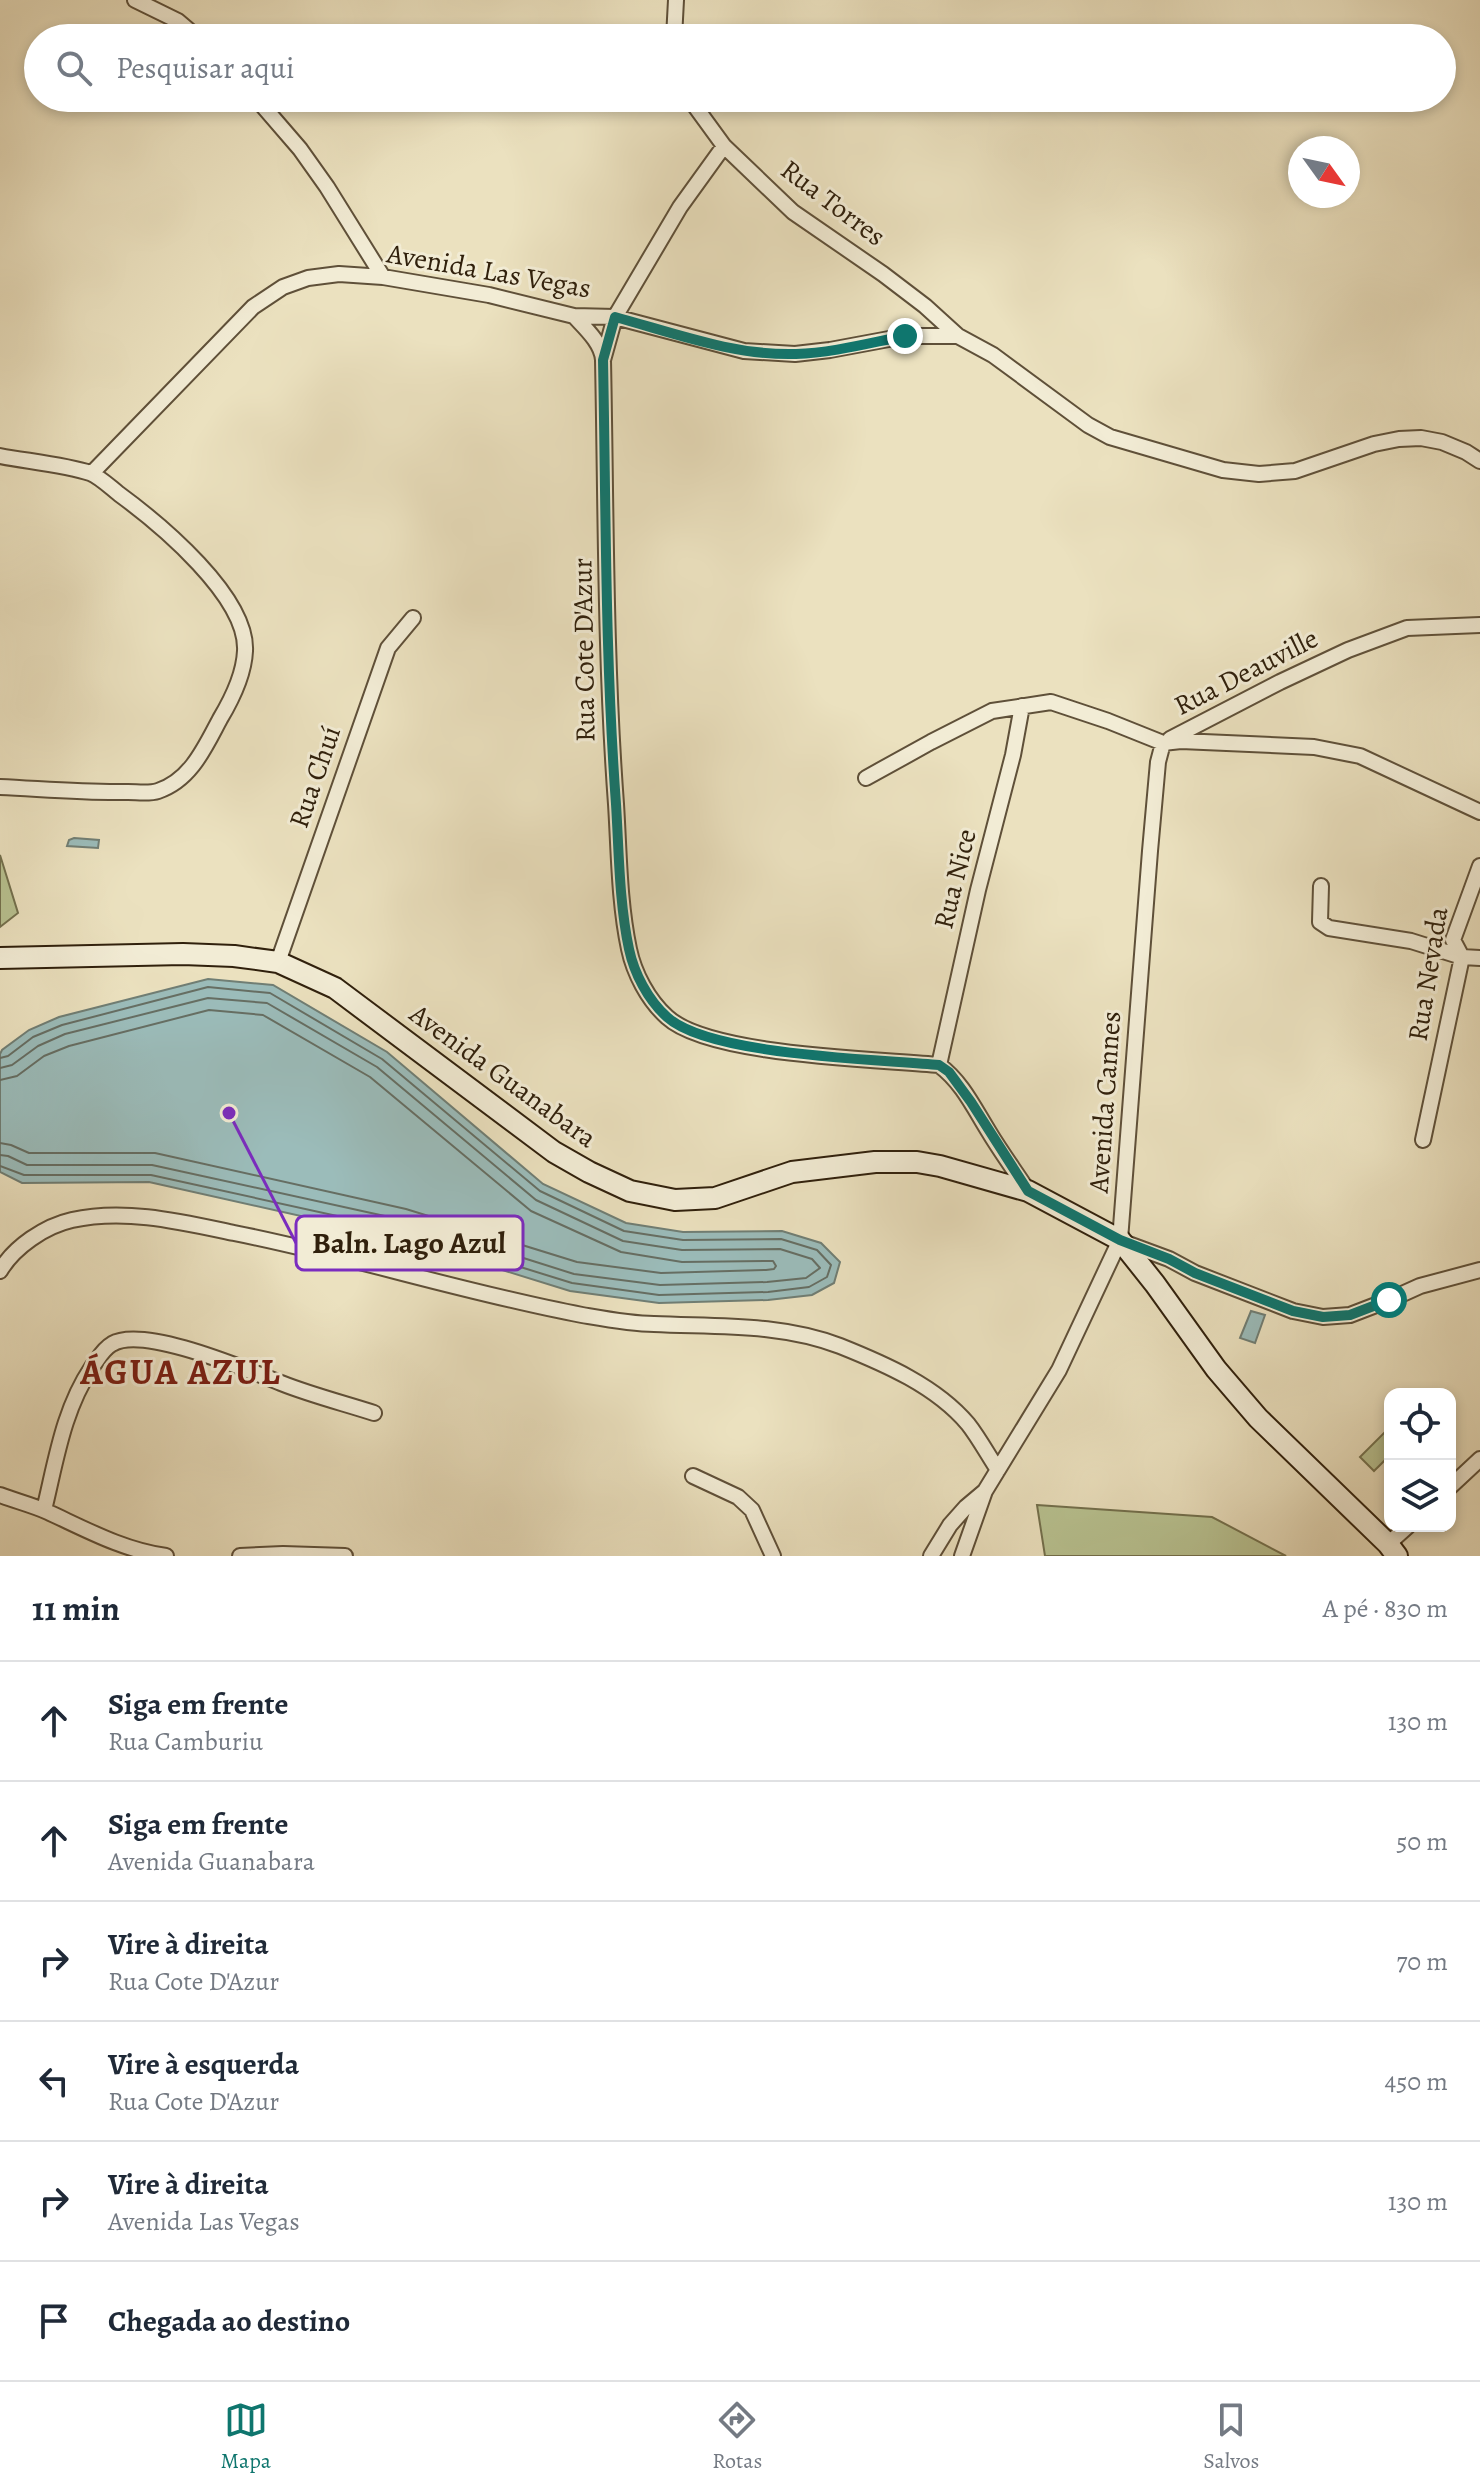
<!DOCTYPE html>
<html lang="pt">
<head>
<meta charset="utf-8">
<style>
  body { margin:0; font-family:Alegreya,serif; background:#f6f6f7; color:#1f2937 }
  .controls { position:absolute; right:24px; bottom:24px; display:grid; overflow:hidden; border-radius:16px; box-shadow:0 4px 12px #0003 }
  .controls button { width:72px; height:72px; display:grid; place-items:center; padding:0; border:0; border-bottom:2px solid #e0e1e3; background:#fff; color:#1f2937; font:40px sans-serif }
  .compass { position:absolute; left:1288px; top:136px; width:72px; height:72px; border-radius:50%; background:#fff; box-shadow:0 4px 12px #0003; rotate:123deg }
  .stop { position:absolute; width:24px; height:24px; margin:-18px; border:6px solid #0f766e; border-radius:50%; background:#fff }
  .stop.end { background:#0f766e; border-color:#fff; box-shadow:0 2px 8px #0008 }
  .list { margin:0; padding:0; list-style:none }
  h2 { display:flex; justify-content:space-between; align-items:center; height:104px; margin:0; padding:0 32px; font-size:34px }
  h2 small { font-size:26px; font-weight:400; color:#747a83 }
  .list li { display:grid; grid-template-columns:52px 1fr auto; gap:24px; align-items:center; box-sizing:border-box; height:120px; padding:0 32px; border-top:2px solid #e0e1e3 }
  .list b { display:block; font-size:30px; white-space:nowrap }
  .list p { margin:0; font-size:26px; white-space:nowrap; color:#747a83 }
  .list em { font-size:26px; font-style:normal; color:#747a83 }
  .icon { flex:none; width:44px; height:44px; fill:none; stroke:currentColor; stroke-width:2; stroke-linecap:round; stroke-linejoin:round }
  .map { position:relative; flex:none; width:1480px; height:1556px; overflow:hidden }
  .search { position:absolute; background:#fff; box-shadow:0 4px 12px #0003; left:24px; right:24px; top:24px; height:88px; display:flex; align-items:center; gap:20px; box-sizing:border-box; padding:0 28px; border-radius:44px; color:#747a83; font-size:30px }
  .sheet { height:824px; background:#fff }
  nav { display:flex; justify-content:space-around; align-items:center; box-sizing:border-box; height:112px; border-top:2px solid #e0e1e3; background:#fff; font-size:22px; color:#747a83 }
  nav a { display:grid; justify-items:center; gap:4px }
  nav .on { color:#0f766e }
  .map>svg:first-child { display:block }
  .green { fill:#b8c291; stroke:#74714e; stroke-width:2 }
  .water { fill:#9bbcba; stroke:#707e74; stroke-width:2 }
  .lines { fill:none; stroke-linecap:round; stroke-linejoin:round }
  .shore { stroke:#666e63; stroke-width:2 }
  .street-casing { stroke:#5f5039; stroke-width:18 }
  .secondary-casing { stroke:#30200c; stroke-width:24 }
  .street { stroke:#f2ecd5; stroke-width:14 }
  .secondary { stroke:#f2ecd5; stroke-width:20 }
  .route { stroke:#0f766e; stroke-width:10 }
  .labels { text-anchor:middle; dominant-baseline:central; stroke-width:6; stroke-linejoin:round; paint-order:stroke }
  .street-label { font-size:28px; fill:#30200c; stroke:#f2ecd5 }
  .district-label { font-size:36px; font-weight:bold; letter-spacing:2px; fill:#7a1f14; stroke:#f2ecd5 }
  .leader { fill:none; stroke:#7b2cbf; stroke-width:3 }
  .callout-dot { fill:#7b2cbf; stroke:#f2ecd5; stroke-width:3 }
  .callout { fill:#f2ecd5; stroke:#7b2cbf; stroke-width:3 }
  .callout-label { font-size:30px; text-anchor:middle; font-weight:bold; fill:#30200c }
</style>
</head>
<body>
<div class="map">
<svg width="1480" height="1556" viewBox="0 0 1480 1556">
  <rect width="100%" height="100%" fill="#ebe1bf"/>
  <filter id="stains"><feTurbulence type="fractalNoise" baseFrequency=".0025" numOctaves="4"/><feColorMatrix values="0 0 0 0 .2 0 0 0 0 .09 0 0 0 0 .02 0 0 0 .5 -.17"/></filter>
  <radialGradient id="worn" r=".72"><stop offset=".6" stop-color="#630" stop-opacity="0"/><stop offset="1" stop-color="#630" stop-opacity=".3"/></radialGradient>
  <!-- green -->
  <path class="green" d="M0,855l18,58 -18,14z
    M1389,1428l1,27 -16,16 -14,-14z
    M1037,1505l175,12 74,39h-241z"/>
  <!-- water -->
  <path class="water" d="M74,838l25,2 -1,8 -31,-2 2,-6z
    M208,979l65,6 114,67 156,132 83,39 57,9 99,-1 39,12 19,19 -6,21 -22,12 -44,5 -109,3 -89,-12 -171,-53 -250,-56 -127,1 -22,-11v-118l2,-4 27,-20 30,-13z
    M1251,1311l14,4 -10,28 -15,-5z"/>
  <g class="lines">
    <!-- shore -->
    <path class="shore" d="M0,1058l8,-2 25,-19 29,-12 146,-38 62,6 112,66 158,132 84,40 59,9 98,-1 36,11 14,15 -4,12 -18,10 -41,5 -109,3 -87,-12 -171,-53 -250,-55h-127l-24,-9
      M0,1068l12,-3 26,-19 27,-12 143,-36 59,5 110,64 159,133 87,41 59,9 98,-1 32,10 8,9 -14,10 -39,4 -107,3 -86,-11 -171,-54 -251,-55h-125l-19,-9 -8,-1
      M0,1080l17,-4 27,-20 25,-10 140,-36 54,5 107,62 161,134 90,41 61,10 91,-1 3,5 -2,3 -8,1 -105,3 -84,-11 -171,-53 -251,-56h-126l-18,-8 -11,-2"/>
    <!-- street casing -->
    <g class="street-casing">
      <path id="street" d="M135,0l43,21 20,17
        M674,38l2,-38
        M256,98l44,51 27,38 56,90
        M689,98l35,48 69,66 90,62 42,32 33,30
        M724,146l-44,61 -65,110 -12,43c3,148 2,296 13,444 3,47 3,98 13,145 5,24 19,51 38,68 42,39 211,42 272,48 23,17 35,43 50,67 12,20 26,39 39,59
        M574,316c11,12 28,27 29,44
        M0,456c26,5 66,9 90,17 10,4 20,14 29,21 41,30 129,103 126,157 -1,24 -13,48 -25,68 -15,28 -29,61 -62,72 -9,3 -21,1 -30,1 -43,1 -85,-3 -128,-5
        M92,473l161,-166 30,-20 25,-9 31,-4 44,3 106,18 85,21 41,1 129,34 51,3 35,-4 75,-14h53l35,19 95,70 22,12 113,33 36,4 36,-3 79,-27 25,-5 22,-1 21,4 24,10 14,9
        M1170,739l110,-57 68,-32 59,-22 73,-3
        M866,778l65,-36 61,-31 59,-9 57,19 55,22 18,-2 133,6 46,9 120,56
        M1321,886l-1,36 9,6 82,13 51,16 18,1
        M278,962l110,-314 25,-30
        M939,1065l39,-175 35,-135 9,-49
        M1423,1140l39,-183 -9,-17 27,-74
        M1123,1242l46,17 26,14 98,38 30,6 27,-2 39,-15 31,-14 60,-16
        M0,1271c14,-24 45,-45 72,-51 53,-12 110,2 162,13 117,23 231,60 348,82 23,4 49,9 72,9 62,3 126,-1 186,22 45,18 96,40 128,78 11,14 20,31 30,46
        M693,1476l45,21 14,13 21,46
        M1450,1487l30,-28
        M0,1495c16,6 32,10 48,17 39,18 75,38 118,44
        M44,1510c12,-49 19,-100 48,-143 6,-8 11,-18 20,-23 31,-19 135,26 169,39 30,12 62,20 93,30
        M1388,1544l20,-18
        M240,1556l43,-2 62,2
        M931,1556l19,-31 16,-18 19,-16 74,-121 61,-130 30,-389 8,-89 5,-19
        M962,1556l23,-65"/>
    </g>
    <!-- secondary casing -->
    <g class="secondary-casing">
      <path id="secondary" d="M0,958l183,-4 51,2 44,6 57,26 219,164 35,20 41,19 45,9 40,-2 77,-26 83,-10h42l23,4 88,25 92,49 35,44 61,85 42,49 130,126 9,12"/>
    </g>
    <!-- street -->
    <use href="#street" class="street"/>
    <!-- secondary -->
    <use href="#secondary" class="secondary"/>
  </g>
  <g class="lines">
    <!-- route -->
    <path class="route" d="M905,336c-36,7 -73,17 -109,18 -61,2 -122,-21 -181,-37l-12,43c3,148 2,296 13,444 3,47 3,98 13,145 5,24 19,51 38,68 43,39 211,42 272,48l10,7 22,30 57,89 92,49 49,19 26,14 98,38 30,6 27,-2 39,-15"/>
  </g>
  <g class="labels">
    <!-- street labels -->
    <g class="street-label">
      <text transform="translate(833 203) rotate(37)">Rua Torres</text>
      <text transform="translate(489 271) rotate(10)">Avenida Las Vegas</text>
      <text transform="translate(584 650) rotate(-91)">Rua Cote D'Azur</text>
      <text transform="translate(1246 672) rotate(-27)">Rua Deauville</text>
      <text transform="translate(315 777) rotate(-71)">Rua Chuí</text>
      <text transform="translate(955 879) rotate(-76)">Rua Nice</text>
      <text transform="translate(1428 974) rotate(-81)">Rua Nevada</text>
      <text transform="translate(503 1076) rotate(36)">Avenida Guanabara</text>
      <text transform="translate(1105 1102) rotate(-86)">Avenida Cannes</text>
    </g>
    <!-- district labels -->
    <g class="district-label">
      <text x="181" y="1371">ÁGUA AZUL</text>
    </g>
  </g>
  <!-- callouts -->
  <path class="leader" d="M229 1113L296 1243"/>
  <circle class="callout-dot" cx="229" cy="1113" r="8"/>
  <rect class="callout" x="296" y="1216" width="227" height="54" rx="8"/>
  <g class="callout-label">
    <text x="409" y="1253">Baln. Lago Azul</text>
  </g>
  <rect width="100%" height="100%" filter="url(#stains)"/>
  <rect width="100%" height="100%" fill="url(#worn)"/>
</svg>
<div class="controls">
<button><svg class="icon" aria-label="locate" viewBox="0 0 24 24"><circle cx="12" cy="12" r="6"/><path d="M12 2v4M12 18v4M2 12h4M18 12h4"/></svg></button>
<button><svg class="icon" aria-label="layers" viewBox="0 0 24 24"><path d="M12 4l9 5-9 5-9-5zM3 14l9 5 9-5"/></svg></button>
</div>
<svg class="compass" viewBox="-18 -18 36 36"><path d="M0-13l5 13h-10z" fill="#e53935"/><path d="M0 13l5-13h-10z" fill="#747a83"/></svg>
<div class="stop" style="left:1389px;top:1300px"></div>
<div class="stop end" style="left:905px;top:336px"></div>
<div class="search"><svg class="icon" aria-label="search" viewBox="0 0 24 24"><circle cx="10" cy="10" r="6"/><path d="M15 15l6 6"/></svg>Pesquisar aqui</div>
</div>
<section class="sheet">
<h2>11 min<small>A pé · 830 m</small></h2>
<ul class="list">
<li><svg class="icon" aria-label="ahead" viewBox="0 0 24 24"><path d="M12 20V5M6 11l6-6 6 6"/></svg><div><b>Siga em frente</b><p>Rua Camburiu</p></div><em>130 m</em></li>
<li><svg class="icon" aria-label="ahead" viewBox="0 0 24 24"><path d="M12 20V5M6 11l6-6 6 6"/></svg><div><b>Siga em frente</b><p>Avenida Guanabara</p></div><em>50 m</em></li>
<li><svg class="icon" aria-label="right" viewBox="0 0 24 24"><path d="M7 20v-9h11M14 6l5 5-5 5"/></svg><div><b>Vire à direita</b><p>Rua Cote D'Azur</p></div><em>70 m</em></li>
<li><svg class="icon" aria-label="left" viewBox="0 0 24 24"><path d="M17 20v-9H6M10 6l-5 5 5 5"/></svg><div><b>Vire à esquerda</b><p>Rua Cote D'Azur</p></div><em>450 m</em></li>
<li><svg class="icon" aria-label="right" viewBox="0 0 24 24"><path d="M7 20v-9h11M14 6l5 5-5 5"/></svg><div><b>Vire à direita</b><p>Avenida Las Vegas</p></div><em>130 m</em></li>
<li><svg class="icon" aria-label="arrive" viewBox="0 0 24 24"><path d="M6 21V4h12l-3 4 3 4H6"/></svg><div><b>Chegada ao destino</b></div></li>
</ul>
</section>
<nav>
<a class="on"><svg class="icon" aria-label="map" viewBox="0 0 24 24"><path d="M3 6l6-2 6 2 6-2v14l-6 2-6-2-6 2zM9 4v14M15 6v14"/></svg>Mapa</a>
<a><svg class="icon" aria-label="directions" viewBox="0 0 24 24"><path d="M12 3l9 9-9 9-9-9zM9 14v-3h6M13 9l2 2-2 2"/></svg>Rotas</a>
<a><svg class="icon" aria-label="saved" viewBox="0 0 24 24"><path d="M7 4h10v16l-5-4-5 4z"/></svg>Salvos</a>
</nav>
</body>
</html>
